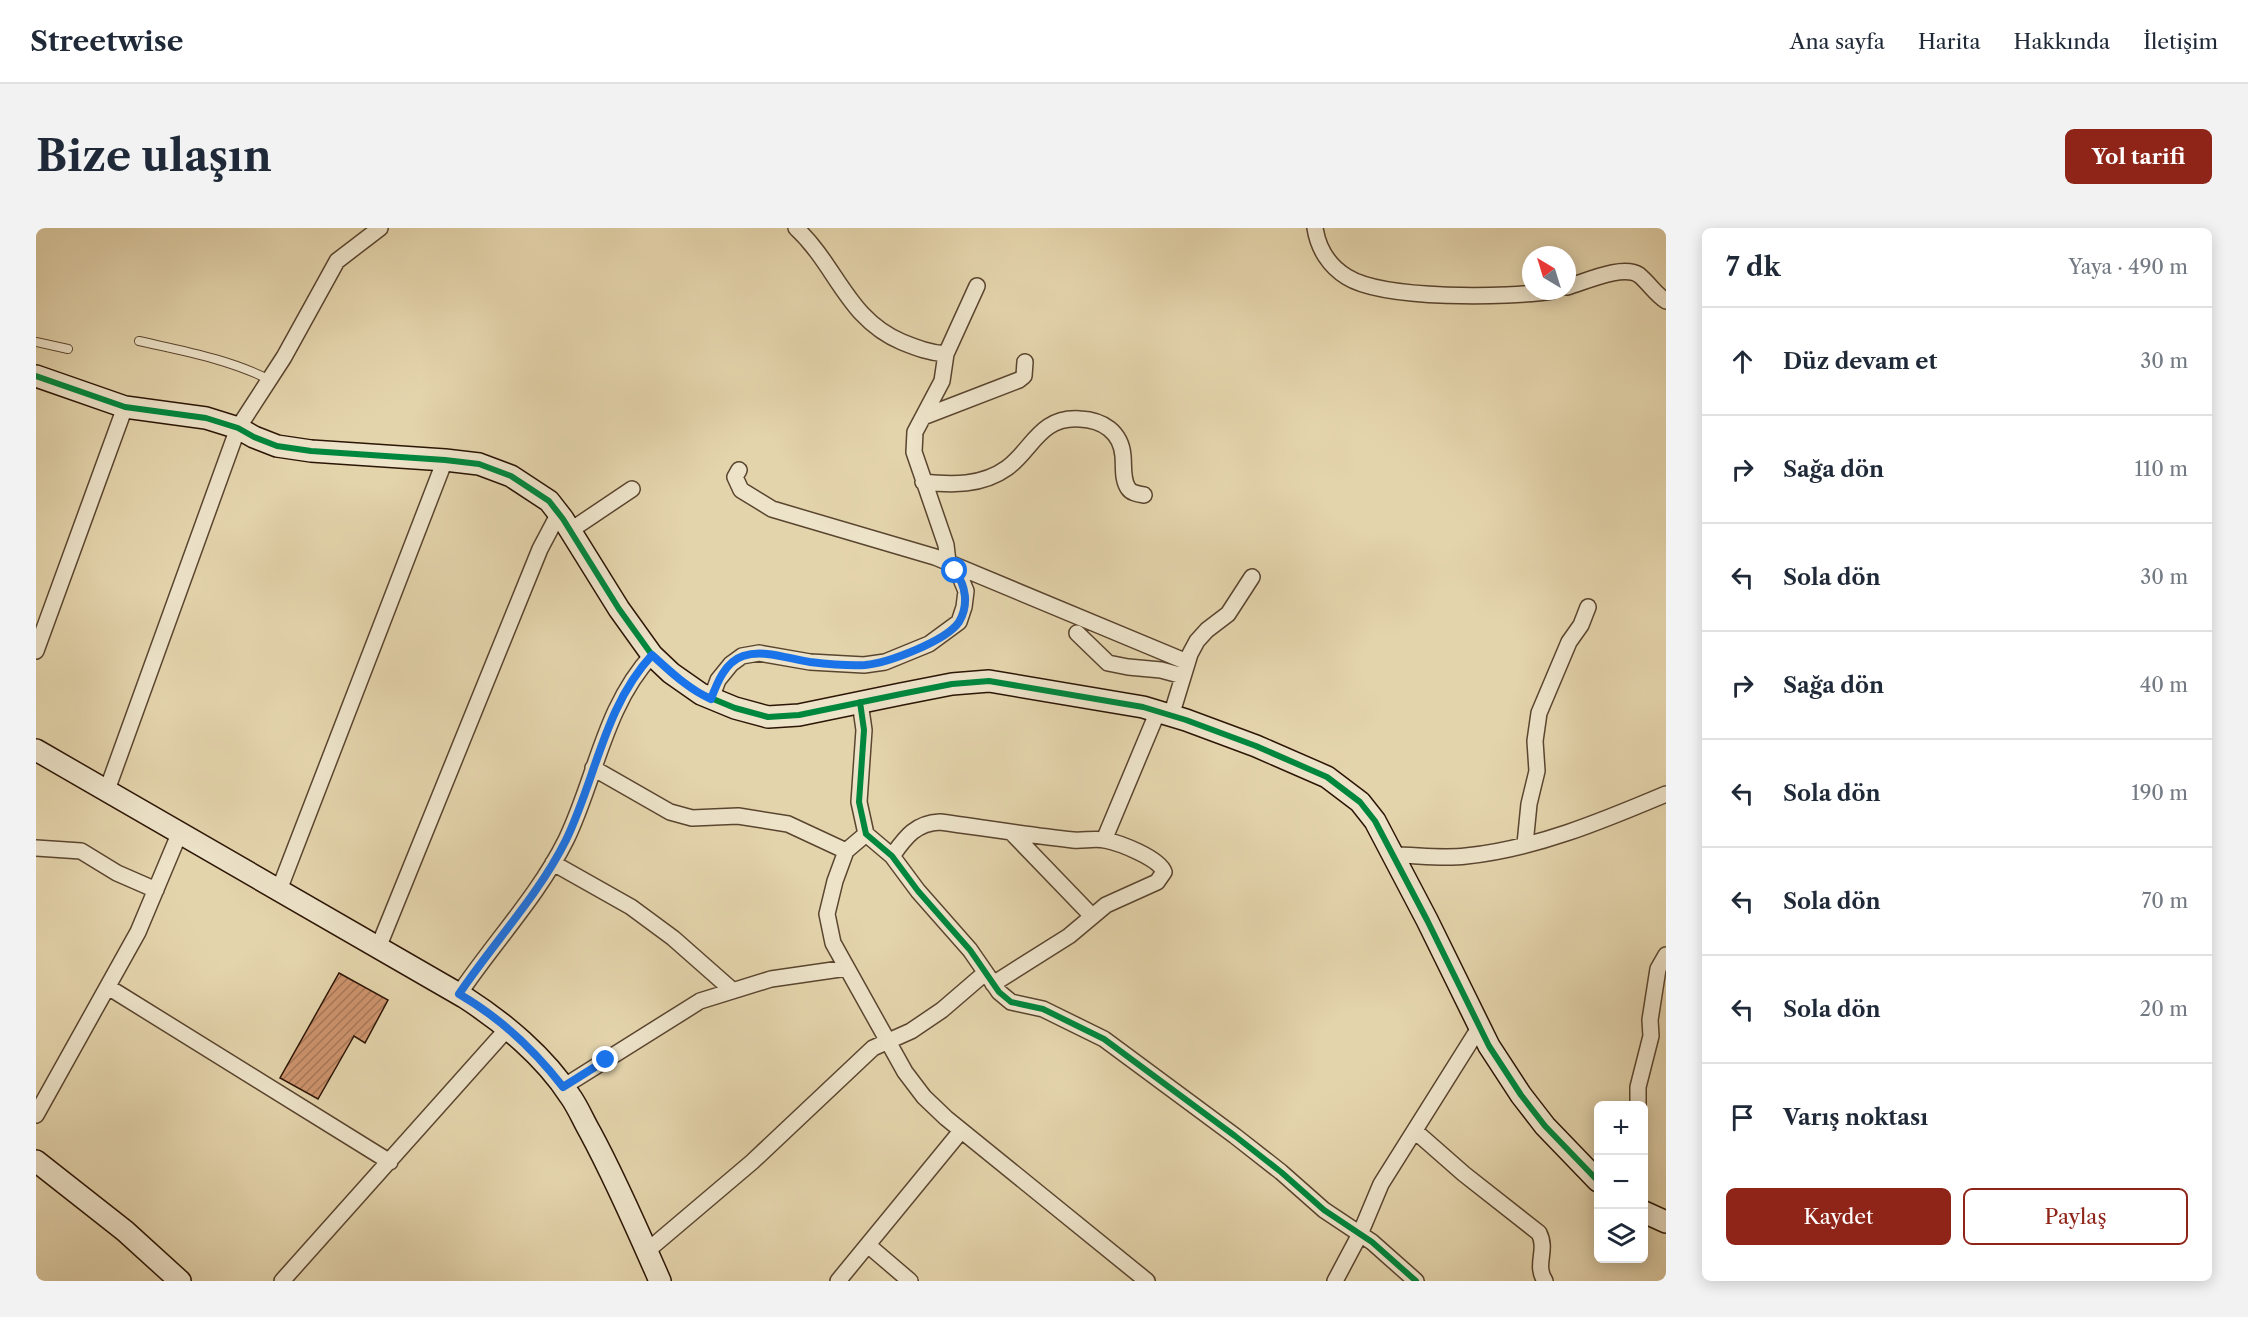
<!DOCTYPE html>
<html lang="tr">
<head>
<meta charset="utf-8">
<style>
  body { margin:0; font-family:"Libre Caslon Text",serif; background:#f2f2f3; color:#1f2937 }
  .controls { position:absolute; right:18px; bottom:18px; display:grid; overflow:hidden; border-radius:9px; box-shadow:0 3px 15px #0003 }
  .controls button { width:54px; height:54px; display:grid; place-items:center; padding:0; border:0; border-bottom:2px solid #e0e1e3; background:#fff; color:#1f2937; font:30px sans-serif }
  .compass { position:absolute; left:1486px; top:18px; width:54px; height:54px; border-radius:50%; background:#fff; box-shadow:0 3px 15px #0003; rotate:322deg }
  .stop { position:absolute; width:18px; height:18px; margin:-14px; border:4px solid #1a73e8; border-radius:50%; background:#fff }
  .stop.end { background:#1a73e8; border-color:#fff; box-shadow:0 2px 6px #0008 }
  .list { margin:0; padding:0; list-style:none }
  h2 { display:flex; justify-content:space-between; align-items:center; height:78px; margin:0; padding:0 24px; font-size:26px }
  h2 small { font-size:20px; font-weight:400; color:#747a83 }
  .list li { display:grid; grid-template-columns:39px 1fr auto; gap:18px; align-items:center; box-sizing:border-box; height:108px; padding:0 24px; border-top:2px solid #e0e1e3 }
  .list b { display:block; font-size:22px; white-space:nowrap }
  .list em { font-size:20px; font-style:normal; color:#747a83 }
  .actions { display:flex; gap:12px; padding:18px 24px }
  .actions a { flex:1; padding:14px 0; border:2px solid #8f2418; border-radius:9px; text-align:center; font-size:21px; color:#8f2418 }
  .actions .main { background:#8f2418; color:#fff }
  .icon { flex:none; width:33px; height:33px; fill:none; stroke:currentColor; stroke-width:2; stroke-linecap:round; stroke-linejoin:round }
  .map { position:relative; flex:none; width:1630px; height:1053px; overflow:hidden; border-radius:9px }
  header { display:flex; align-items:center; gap:36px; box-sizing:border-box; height:84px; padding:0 30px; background:#fff; border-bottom:2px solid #e0e1e3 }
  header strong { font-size:28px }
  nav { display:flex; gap:33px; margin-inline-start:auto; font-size:21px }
  .intro { display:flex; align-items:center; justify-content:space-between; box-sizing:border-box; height:144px; padding:0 36px }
  h1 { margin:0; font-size:42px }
  .button { padding:15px 27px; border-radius:9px; background:#8f2418; color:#fff; font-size:21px; font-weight:700 }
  main { display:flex; gap:36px; padding:0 36px }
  aside { flex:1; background:#fff; border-radius:9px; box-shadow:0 3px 15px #0003 }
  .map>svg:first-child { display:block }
  .building { fill:url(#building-hatch); stroke:#2c1505; stroke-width:1.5 }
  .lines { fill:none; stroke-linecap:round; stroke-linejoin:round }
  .lane-casing { stroke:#5a452f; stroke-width:10 }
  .street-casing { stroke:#5a452f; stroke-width:18 }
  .secondary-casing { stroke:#2c1505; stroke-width:24 }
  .lane { stroke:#ede3c9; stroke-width:8 }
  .street { stroke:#ede3c9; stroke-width:15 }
  .secondary { stroke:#ede3c9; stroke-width:21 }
  .cycleway-casing { stroke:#ede3c9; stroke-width:10 }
  .cycleway { stroke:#00873e; stroke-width:6 }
  .route { stroke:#1a73e8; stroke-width:8 }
</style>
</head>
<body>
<header>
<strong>Streetwise</strong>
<nav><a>Ana sayfa</a><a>Harita</a><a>Hakkında</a><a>İletişim</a></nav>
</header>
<div class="intro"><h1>Bize ulaşın</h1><a class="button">Yol tarifi</a></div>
<main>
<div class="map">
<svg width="1630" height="1053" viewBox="0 0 1630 1053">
  <defs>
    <pattern id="building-hatch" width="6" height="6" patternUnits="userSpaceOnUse" patternTransform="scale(1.5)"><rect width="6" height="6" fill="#ce946e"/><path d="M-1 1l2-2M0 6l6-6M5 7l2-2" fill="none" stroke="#a77858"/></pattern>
  </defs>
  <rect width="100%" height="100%" fill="#e4d4ac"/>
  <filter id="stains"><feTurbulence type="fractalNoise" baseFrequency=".00333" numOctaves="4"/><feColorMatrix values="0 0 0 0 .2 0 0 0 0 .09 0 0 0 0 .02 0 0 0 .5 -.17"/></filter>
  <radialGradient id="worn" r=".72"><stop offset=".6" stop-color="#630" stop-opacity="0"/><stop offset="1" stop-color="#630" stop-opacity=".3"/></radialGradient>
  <!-- building -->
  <path class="building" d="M303,745l49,27 -23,43 -11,-7 -36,63 -38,-21z"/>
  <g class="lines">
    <!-- lane casing -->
    <g class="lane-casing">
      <path id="lane" d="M103,113c44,10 90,18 131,39
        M0,114l32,7"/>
    </g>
    <!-- street casing -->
    <g class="street-casing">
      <path id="street" d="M760,0c41,38 51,91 106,114 15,6 28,11 44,12
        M1279,0c3,20 14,38 32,49 37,23 161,21 205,14
        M1531,59c18,-5 56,-23 72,-12 10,8 16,19 27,26
        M887,189l96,-37 5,-4 1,-14
        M703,242l-4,7 6,13 31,19 163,48 252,105
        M887,254c29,3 59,4 84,-14 25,-18 33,-52 73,-49 23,1 41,13 43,37 1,10 -1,23 5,32 3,5 10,6 16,7
        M535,302l61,-41
        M1041,405l31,30 20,4 33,3 22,6
        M0,423l89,-244
        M675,471l7,-19 13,-16 11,-8 17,-3 51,9 54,3 21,-3 44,-18 30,-22 5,-15 2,-16 -5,-12 -13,-17 -2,-17 -32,-93 1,-20 27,-51 4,-27 31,-68
        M824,474l4,28 -5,72 7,32 26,22 26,35 52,59 29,42 12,10 32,7 61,30 131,97 46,36 43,38 48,32 44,39
        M1135,488l19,-62 7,-13 10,-11 21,-16 24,-37
        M557,540l77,44 22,6 46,-2 50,8 58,27
        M71,562l131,-362 46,-71 53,-96 43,-33
        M975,604l81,84
        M830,606l-20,17 -11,30 -8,33 6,29 72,129 19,25 22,21 201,163
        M1068,612l54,-129
        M1489,616l4,-40 8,-33 -2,-30 4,-28 30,-71 12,-17 7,-18
        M0,620l45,3 36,22 39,17
        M1357,627c23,0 49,4 73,1 69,-7 136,-35 200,-62
        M856,628c13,-18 23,-33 48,-34 44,6 88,13 133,18 10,1 21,-2 32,0 15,3 54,18 59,32l-7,10 -51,23 -37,31 -76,48
        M517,635l78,44 42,31 59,52
        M243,662l166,-430
        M342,720l162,-399 19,-36
        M72,759l282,175
        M423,766c35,-52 79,-98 107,-154 30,-62 38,-133 86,-185
        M527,859l137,-86 71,-22 76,-11
        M1602,878v-19l13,-51 -1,-16 8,-51 8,-14
        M0,887l102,-183 42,-100
        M1379,903l49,43 75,59c9,18 -5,31 6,48
        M833,1018l41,35
        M611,1023l105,-89 121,-114 38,-17 31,-21 43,-37
        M246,1053l225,-252
        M802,1053l123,-150
        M1299,1053l25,-47 21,-50 98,-156"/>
    </g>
    <!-- secondary casing -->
    <g class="secondary-casing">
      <path id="secondary" d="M0,148l89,31 81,11 32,10 16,9 23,9 34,5 134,9 34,4 32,12 38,25 14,18 56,90 33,46 19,18 30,21 34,14 33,9 31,-2 102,-21 51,-10 37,-3 154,26 43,13 70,26 71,31 33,25 15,19 52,99 62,126 32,49 24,31 53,55
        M0,522l428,247c39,25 81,60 106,99 8,11 13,24 20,36 26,48 48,99 70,149
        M0,933l89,70 55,50
        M1608,984l22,10"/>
    </g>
    <!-- lane -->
    <use href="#lane" class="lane"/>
    <!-- street -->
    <use href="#street" class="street"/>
    <!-- secondary -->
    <use href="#secondary" class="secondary"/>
    <!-- cycleway casing -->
    <g class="cycleway-casing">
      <path id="cycleway" d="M0,148l89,31 81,11 32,10 16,9 23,9 34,5 134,9 34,4 32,12 38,25 14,18 56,90 33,46 19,18 30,21 34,14 33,9 31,-2 102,-21 51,-10 37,-3 154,26 43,13 70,26 71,31 33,25 15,19 52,99 62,126 32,49 24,31 53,55
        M824,474l4,28 -5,72 7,32 26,22 26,35 52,59 29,42 12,10 32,7 61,30 131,97 46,36 43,38 48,32 44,39"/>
    </g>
    <!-- cycleway -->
    <use href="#cycleway" class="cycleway"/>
  </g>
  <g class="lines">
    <!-- route -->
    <path class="route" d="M570,832l-43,27c-28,-36 -64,-70 -104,-93 35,-52 79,-98 107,-154 30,-62 38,-133 86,-185 18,16 36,34 59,44 6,-16 14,-37 32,-43 21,-7 46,3 67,6 17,2 38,4 55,3 23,-2 81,-24 94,-43 10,-17 7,-36 -4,-51"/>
  </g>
  <rect width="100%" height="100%" filter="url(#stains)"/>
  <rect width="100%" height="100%" fill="url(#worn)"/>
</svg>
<div class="controls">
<button>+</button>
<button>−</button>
<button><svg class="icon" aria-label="layers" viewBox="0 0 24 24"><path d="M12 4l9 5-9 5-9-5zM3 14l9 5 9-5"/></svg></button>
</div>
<svg class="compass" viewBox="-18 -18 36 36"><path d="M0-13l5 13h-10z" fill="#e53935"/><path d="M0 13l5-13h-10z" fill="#747a83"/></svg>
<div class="stop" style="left:919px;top:343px"></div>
<div class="stop end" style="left:570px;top:832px"></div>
</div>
<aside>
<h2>7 dk<small>Yaya · 490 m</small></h2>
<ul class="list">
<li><svg class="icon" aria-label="ahead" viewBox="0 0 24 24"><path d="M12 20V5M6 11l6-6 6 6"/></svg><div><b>Düz devam et</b></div><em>30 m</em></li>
<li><svg class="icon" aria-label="right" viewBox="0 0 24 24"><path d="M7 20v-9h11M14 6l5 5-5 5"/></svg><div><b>Sağa dön</b></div><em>110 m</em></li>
<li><svg class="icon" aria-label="left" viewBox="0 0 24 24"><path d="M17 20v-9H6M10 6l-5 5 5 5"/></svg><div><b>Sola dön</b></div><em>30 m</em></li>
<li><svg class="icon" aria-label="right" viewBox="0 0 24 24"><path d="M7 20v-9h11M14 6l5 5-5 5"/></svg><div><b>Sağa dön</b></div><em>40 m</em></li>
<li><svg class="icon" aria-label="left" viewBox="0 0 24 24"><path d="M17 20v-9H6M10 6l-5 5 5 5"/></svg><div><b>Sola dön</b></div><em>190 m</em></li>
<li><svg class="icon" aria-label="left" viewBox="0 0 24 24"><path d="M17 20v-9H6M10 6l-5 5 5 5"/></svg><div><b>Sola dön</b></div><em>70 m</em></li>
<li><svg class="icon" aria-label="left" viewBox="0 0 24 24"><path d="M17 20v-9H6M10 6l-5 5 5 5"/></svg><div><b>Sola dön</b></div><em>20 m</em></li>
<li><svg class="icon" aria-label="arrive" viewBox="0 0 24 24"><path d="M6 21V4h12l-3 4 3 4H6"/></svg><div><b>Varış noktası</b></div></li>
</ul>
<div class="actions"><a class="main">Kaydet</a><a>Paylaş</a></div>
</aside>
</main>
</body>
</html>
